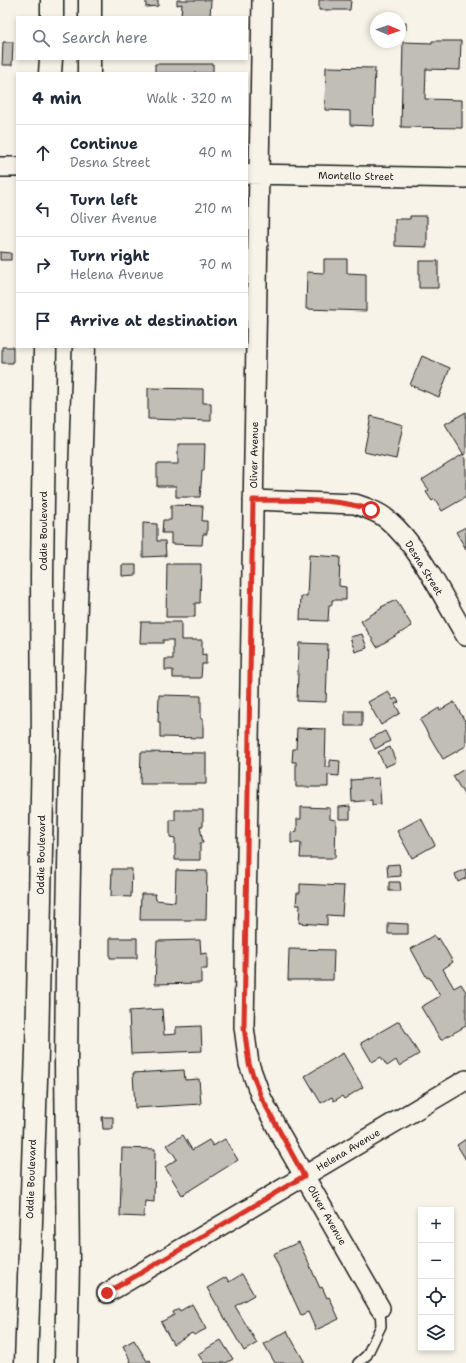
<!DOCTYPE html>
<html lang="en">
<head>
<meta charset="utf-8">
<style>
  body { margin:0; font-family:"Shantell Sans",sans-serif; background:#f2f2f3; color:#1f2937 }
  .controls { position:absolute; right:12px; bottom:12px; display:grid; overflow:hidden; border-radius:0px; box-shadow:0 2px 6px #0003 }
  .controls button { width:36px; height:36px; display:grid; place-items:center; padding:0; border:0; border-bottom:1px solid #e0e1e3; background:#fff; color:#1f2937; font:20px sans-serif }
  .compass { position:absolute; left:370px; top:12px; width:36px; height:36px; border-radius:50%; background:#fff; box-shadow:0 2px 6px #0003; rotate:92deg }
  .stop { position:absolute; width:12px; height:12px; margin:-9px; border:3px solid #d93025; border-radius:50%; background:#fff }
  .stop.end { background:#d93025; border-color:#fff; box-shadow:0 1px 4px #0008 }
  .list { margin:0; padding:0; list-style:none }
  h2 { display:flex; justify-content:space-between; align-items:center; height:52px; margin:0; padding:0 16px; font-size:17px }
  h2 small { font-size:13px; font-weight:400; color:#747a83 }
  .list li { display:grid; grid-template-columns:26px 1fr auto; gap:12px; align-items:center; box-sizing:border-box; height:56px; padding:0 16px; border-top:1px solid #e0e1e3 }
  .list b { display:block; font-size:15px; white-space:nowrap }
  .list p { margin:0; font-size:13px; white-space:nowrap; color:#747a83 }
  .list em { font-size:13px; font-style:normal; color:#747a83 }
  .icon { flex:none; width:22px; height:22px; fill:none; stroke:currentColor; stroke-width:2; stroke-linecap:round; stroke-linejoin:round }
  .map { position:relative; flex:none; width:466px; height:1363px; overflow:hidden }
  .search { position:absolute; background:#fff; box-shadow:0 2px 6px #0003; left:16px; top:16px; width:232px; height:44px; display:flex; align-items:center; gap:10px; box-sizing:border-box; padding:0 14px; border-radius:0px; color:#747a83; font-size:15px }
  .panel { position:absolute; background:#fff; box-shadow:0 2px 6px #0003; left:16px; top:72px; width:232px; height:276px; border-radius:0px }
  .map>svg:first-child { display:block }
  .building { fill:#c0beb5; stroke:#1c1c1c }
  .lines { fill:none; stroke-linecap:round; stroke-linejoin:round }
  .service-casing { stroke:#1c1c1c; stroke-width:12 }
  .minor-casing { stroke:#1c1c1c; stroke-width:22 }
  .secondary-casing { stroke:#1c1c1c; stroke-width:25 }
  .service { stroke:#f7f3e8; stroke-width:9 }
  .minor { stroke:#f7f3e8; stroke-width:19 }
  .secondary { stroke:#f7f3e8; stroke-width:22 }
  .route { stroke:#d93025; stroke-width:5 }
  .labels { text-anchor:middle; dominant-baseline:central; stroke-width:3; stroke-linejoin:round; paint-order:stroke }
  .street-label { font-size:10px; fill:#1c1c1c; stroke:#f7f3e8 }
</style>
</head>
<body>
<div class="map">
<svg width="466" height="1363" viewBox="0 0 466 1363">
  <rect width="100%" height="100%" fill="#f7f3e8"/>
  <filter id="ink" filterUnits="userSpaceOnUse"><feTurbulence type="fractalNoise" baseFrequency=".025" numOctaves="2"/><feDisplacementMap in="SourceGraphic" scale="8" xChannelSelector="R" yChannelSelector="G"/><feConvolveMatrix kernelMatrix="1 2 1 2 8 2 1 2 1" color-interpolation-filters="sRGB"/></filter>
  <g filter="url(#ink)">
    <!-- building -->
    <path class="building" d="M146,0h12v6l-12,1z
      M177,0h34l-1,17h-29l1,-13 -5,1z
      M319,0h32l-1,10h-31z
      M400,23h6v7h-6z
      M432,41h29l-1,29 -34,-1 -1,30 37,1v28l-61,-1 2,-85 29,1z
      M3,42h10l-1,23h-10z
      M155,64h58v9h-58z
      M326,67l49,1 -2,58 -23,-1v-14l-25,-1z
      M410,216h17v31l-32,-1v-27h15z
      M0,252l11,1v7h-11z
      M324,259h23v14l19,1v37l-60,-2 1,-37 17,1z
      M419,261h19v27h-19z
      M2,347h11v16h-11z
      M422,356l28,12 -11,29 -29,-12z
      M148,388l55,1v14h8v18l-63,-2z
      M466,412v42l-2,1 -19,-31z
      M371,416l32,9 -7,34 -32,-7z
      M178,444h27l-1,27h-2l-2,26h-24v-11h-19v-22h21z
      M463,454l3,5v38l-24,14 -7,-12 -3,2 -6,-9 3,-2 -7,-10z
      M171,505l32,1 -1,15h5v13h-4l-1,11 -31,-1v-11h-9l1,-13h8z
      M143,523l14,1v17h8l1,15 -23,1z
      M466,527v22l-10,-17z
      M309,555l31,2 -1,29 7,1v13h-14v5h-3l-1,16 -28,-1 1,-24h6z
      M167,564h34l-1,39h-5v14h-29z
      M122,565h14v10l-14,1z
      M396,600l16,26 -35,21 -16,-26 21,-13 -1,-1z
      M141,622h40v18h21v15l4,-1v10h-4l-1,14h-28v-8h-8v-11h8v-19h-10v3h-23z
      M362,634l5,14 -12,4 -5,-15z
      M299,643l29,1 -2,58 -29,-1z
      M388,691l5,9 3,-2 3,4 -4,2 5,9 -19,12 -13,-23z
      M159,695l42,1v23h2v19l-43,-1v-15h-2z
      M454,702l12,21v23l-23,13 -23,-39 19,-12 1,2z
      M345,711h17v15h-17z
      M297,728l29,1 -1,38h5v-7l10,1 -1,15 -11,-1v12h-32v-25h-4l1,-13h3z
      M385,731l5,10 -15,8 -5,-10z
      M390,747l6,15 -11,5 -7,-15z
      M141,752l65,1v31h-66z
      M466,768v30l-13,-22z
      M379,778l2,26 -9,1v-5l-20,2 -1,-22z
      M350,806v13h-11v-12z
      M301,807l29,1v11l6,1 -1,38h-35l1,-15h-10v-10l6,-2v-12h4z
      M175,810h28v16h-3l3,17h-3v17h-25v-22l-5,-1v-17h5z
      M421,818l14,27 -23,13 -15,-27z
      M399,864l2,12 -13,1 -1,-12z
      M112,869h20l-1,28 -20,-1z
      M466,869v9l-8,4 -3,-8z
      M176,870l31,1 -1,49h-66l1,-26h14l1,6 19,2z
      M389,882h11l1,9h-12z
      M300,884l44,2 -2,30 -15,-1v10l-28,-2 1,-18h-4l1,-12h3z
      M388,923l20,1v10h-20z
      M434,935l3,5 2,-2 14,24 -10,7 11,19 7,-4 5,8v34l-25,14 -20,-33 19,-11 -11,-19 -2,1 -16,-29z
      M110,938h27v20h-27z
      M200,940l1,14 6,-1v16h-6v14l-46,1 2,-43z
      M289,949l45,1 -1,30h-45z
      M162,1009l2,26 12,-1v-7l25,-1 1,25 -71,3 -2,-43z
      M399,1021l20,33 -20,12 -3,-6 -9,6 -6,-9 -9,5 -11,-19z
      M343,1053l20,34 -19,12 -2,-3 -8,5 -2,-4 -11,6 -16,-27z
      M184,1070l1,10 14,-1 2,25 -66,4 -2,-35z
      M102,1117h11v12h-10z
      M183,1135l9,15 17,-10 4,6 12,-7 13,21 -56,35 -17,-28 12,-8 -10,-14z
      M466,1139v21l-9,-15z
      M122,1148l33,1 -1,53 -9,-1 -1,16 -24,-1z
      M299,1242l21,46 2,-1 5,11 2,-1 10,22 -23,11 -8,-18 -7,3 -28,-61z
      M242,1274l12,21 -19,11 22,37 -13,8 -37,-63 19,-11 3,5z
      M192,1304l14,25 -12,6 -2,-2 -19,11 -12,-22 13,-7 -1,-3 6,-3 1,2z
      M287,1331l17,30 -4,2h-25l-11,-19z
      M134,1340l13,21 3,-1 1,3h-22l2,-1 -8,-16z
      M221,1340l12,19 -7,4h-22l-6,-9z"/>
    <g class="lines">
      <!-- service casing -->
      <g class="service-casing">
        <path id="service" d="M358,1363l9,-8 14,-29 -1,-18"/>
      </g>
      <!-- minor casing -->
      <g class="minor-casing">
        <path id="minor" d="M262,0l-18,1027 5,37 12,33 18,35 101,176
          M0,167h17
          M247,174l219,4
          M253,500l102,4c12,4 24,8 33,16 32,27 56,80 78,116
          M107,1293l359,-213"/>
      </g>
      <!-- secondary casing -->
      <g class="secondary-casing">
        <path id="secondary" d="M52,17v-17
          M90,17v-17
          M50,73l1,-14
          M89,73v-14
          M26,1363l11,-312 6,-304 -1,-170 3,-230
          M66,1363l2,-99 -2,-201 1,-92 4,-205 13,-419"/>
      </g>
      <!-- service -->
      <use href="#service" class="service"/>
      <!-- minor -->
      <use href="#minor" class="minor"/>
      <!-- secondary -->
      <use href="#secondary" class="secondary"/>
    </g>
  </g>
  <g class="lines" filter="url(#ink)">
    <!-- route -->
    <path class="route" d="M107,1293l197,-117 -43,-79 -12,-33 -5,-37 9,-527c38,1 81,-3 118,10"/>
  </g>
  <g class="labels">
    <!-- street labels -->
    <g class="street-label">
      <text transform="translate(356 176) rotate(1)">Montello Street</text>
      <text transform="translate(254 455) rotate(-89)">Oliver Avenue</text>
      <text transform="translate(43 531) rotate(-90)">Oddie Boulevard</text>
      <text transform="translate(424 568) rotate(58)">Desna Street</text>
      <text transform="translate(41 855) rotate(-89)">Oddie Boulevard</text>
      <text transform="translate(348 1150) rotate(-31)">Helena Avenue</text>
      <text transform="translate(31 1179) rotate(-88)">Oddie Boulevard</text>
      <text transform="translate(327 1215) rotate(60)">Oliver Avenue</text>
    </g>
  </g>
</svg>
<div class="controls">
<button>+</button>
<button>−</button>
<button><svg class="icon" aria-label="locate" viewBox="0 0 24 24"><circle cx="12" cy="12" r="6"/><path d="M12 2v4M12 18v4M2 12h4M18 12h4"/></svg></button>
<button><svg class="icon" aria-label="layers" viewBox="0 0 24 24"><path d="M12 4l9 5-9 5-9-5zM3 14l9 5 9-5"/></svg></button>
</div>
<svg class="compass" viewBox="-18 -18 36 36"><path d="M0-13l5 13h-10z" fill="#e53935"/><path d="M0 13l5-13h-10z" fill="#747a83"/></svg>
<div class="stop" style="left:371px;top:510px"></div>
<div class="stop end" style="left:107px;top:1293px"></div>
<div class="search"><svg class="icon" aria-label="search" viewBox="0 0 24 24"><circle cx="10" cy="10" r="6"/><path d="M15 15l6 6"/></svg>Search here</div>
<section class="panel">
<h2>4 min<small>Walk · 320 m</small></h2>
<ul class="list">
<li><svg class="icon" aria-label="ahead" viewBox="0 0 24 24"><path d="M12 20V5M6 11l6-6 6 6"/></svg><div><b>Continue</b><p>Desna Street</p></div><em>40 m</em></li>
<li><svg class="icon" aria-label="left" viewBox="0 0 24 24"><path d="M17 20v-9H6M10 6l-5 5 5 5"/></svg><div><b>Turn left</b><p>Oliver Avenue</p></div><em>210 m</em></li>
<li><svg class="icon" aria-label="right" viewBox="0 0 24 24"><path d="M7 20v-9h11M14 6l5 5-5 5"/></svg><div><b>Turn right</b><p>Helena Avenue</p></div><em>70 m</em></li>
<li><svg class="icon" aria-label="arrive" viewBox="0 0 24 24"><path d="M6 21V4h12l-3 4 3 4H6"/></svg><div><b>Arrive at destination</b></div></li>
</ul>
</section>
</div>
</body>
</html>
